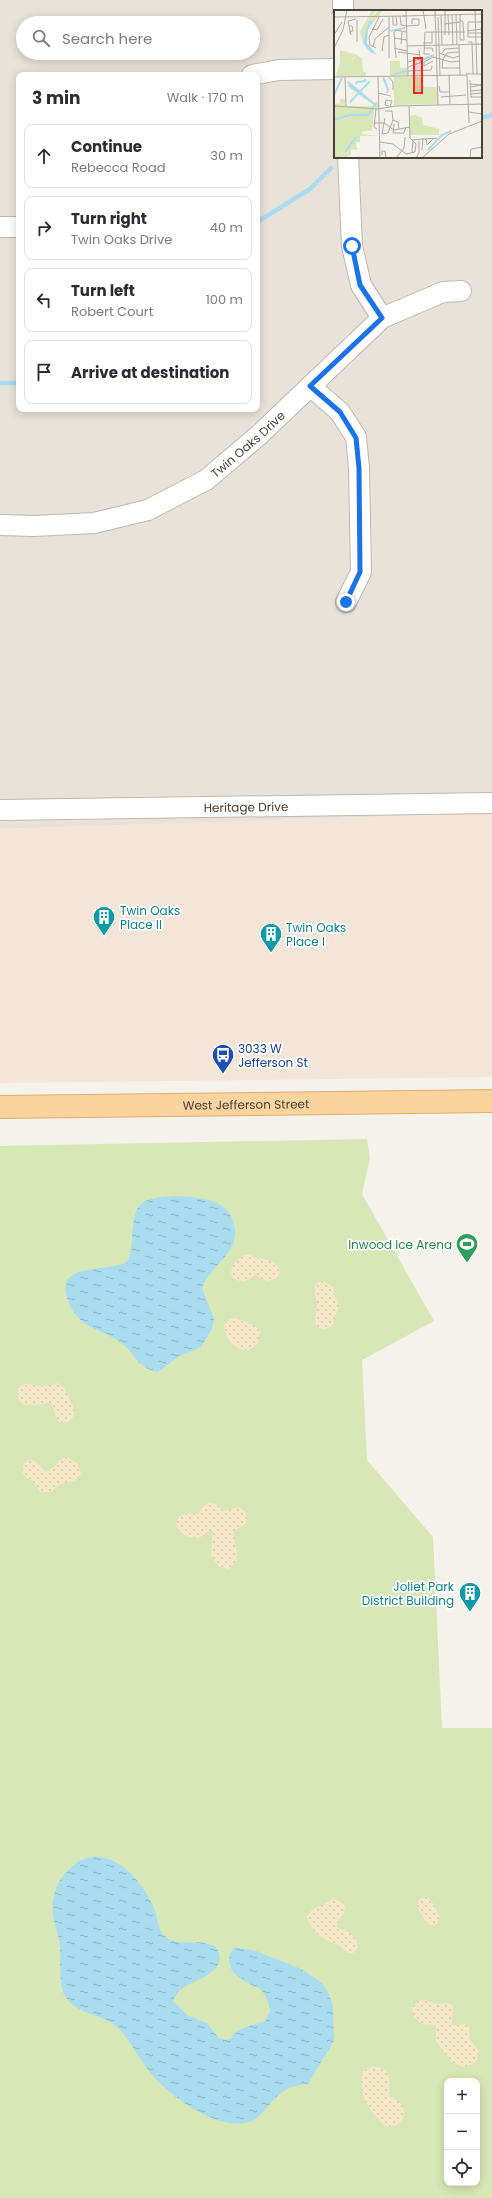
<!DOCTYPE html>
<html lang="en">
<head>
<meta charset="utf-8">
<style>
  body { margin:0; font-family:Poppins,sans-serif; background:#f2f2f3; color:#2b2b33 }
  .controls { position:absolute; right:12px; bottom:12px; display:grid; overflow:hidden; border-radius:8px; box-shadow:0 2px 10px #0003 }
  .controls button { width:36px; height:36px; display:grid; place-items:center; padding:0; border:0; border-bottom:1px solid #e1e1e2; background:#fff; color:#2b2b33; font:20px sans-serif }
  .stop { position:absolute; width:12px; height:12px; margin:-9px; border:3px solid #1a73e8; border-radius:50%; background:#fff }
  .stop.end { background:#1a73e8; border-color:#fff; box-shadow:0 1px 4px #0008 }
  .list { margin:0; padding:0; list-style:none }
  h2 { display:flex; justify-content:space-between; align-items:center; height:52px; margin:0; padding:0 16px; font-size:17px }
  h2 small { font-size:13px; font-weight:400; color:#7c7c81 }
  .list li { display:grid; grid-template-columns:26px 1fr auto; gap:12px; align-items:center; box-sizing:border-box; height:64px; margin:0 8px 8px; padding:0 8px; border:1px solid #e1e1e2; border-radius:8px }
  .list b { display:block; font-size:15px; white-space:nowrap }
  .list p { margin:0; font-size:13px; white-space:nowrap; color:#7c7c81 }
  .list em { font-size:13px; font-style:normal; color:#7c7c81 }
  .icon { flex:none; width:22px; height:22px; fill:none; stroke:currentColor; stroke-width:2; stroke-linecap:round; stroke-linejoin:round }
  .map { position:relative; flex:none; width:492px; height:2198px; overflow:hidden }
  .search { position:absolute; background:#fff; box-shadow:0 2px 10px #0003; left:16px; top:16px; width:244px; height:44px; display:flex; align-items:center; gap:10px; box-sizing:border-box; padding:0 14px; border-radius:22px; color:#7c7c81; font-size:15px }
  .panel { position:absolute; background:#fff; box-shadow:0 2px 10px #0003; left:16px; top:72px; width:244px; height:340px; border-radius:8px }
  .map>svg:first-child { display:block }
  .residential { fill:#e9e2d9; fill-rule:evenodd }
  .commercial { fill:#f5e5d8 }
  .green { fill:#d8e7b6; fill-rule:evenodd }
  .sand { fill:url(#sand-dots) }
  .water { fill:url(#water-ripples) }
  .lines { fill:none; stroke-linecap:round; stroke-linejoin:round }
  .stream { stroke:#aadcef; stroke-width:4.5 }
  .minor-casing { stroke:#c0b7ae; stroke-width:22 }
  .major-casing { stroke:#e1ae6e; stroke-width:24 }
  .minor { stroke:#fff; stroke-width:20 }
  .major { stroke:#fbd39e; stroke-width:22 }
  .route { stroke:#1a73e8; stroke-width:5 }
  .labels { text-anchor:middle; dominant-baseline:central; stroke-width:3.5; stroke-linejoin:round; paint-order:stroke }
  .street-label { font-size:12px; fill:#494139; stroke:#fff }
  .culture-label { font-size:12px; fill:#0d838f; stroke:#fff; text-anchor:start }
  .transit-label { font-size:12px; fill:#164399; stroke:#fff; text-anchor:start }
  .leisure-label { font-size:12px; fill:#27864d; stroke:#fff; text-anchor:end }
  .inset-river { fill:none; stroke:#aadcef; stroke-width:2 }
  .inset-road { fill:none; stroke:#b0aba4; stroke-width:1 }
  .view { fill:#f32624; fill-opacity:0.15; stroke:#f32624; stroke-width:2 }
  .inset-edge { fill:none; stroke:#494139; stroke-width:2 }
</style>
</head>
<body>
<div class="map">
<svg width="492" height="2198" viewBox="0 0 492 2198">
  <defs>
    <pattern id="sand-dots" width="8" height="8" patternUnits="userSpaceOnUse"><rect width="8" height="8" fill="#f7e7c9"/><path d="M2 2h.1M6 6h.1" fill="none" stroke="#d5c7ad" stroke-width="1.8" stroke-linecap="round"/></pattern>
    <pattern id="water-ripples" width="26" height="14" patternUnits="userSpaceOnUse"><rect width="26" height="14" fill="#aadcef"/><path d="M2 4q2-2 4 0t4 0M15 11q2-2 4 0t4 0" fill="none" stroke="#8cb4c3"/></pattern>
  </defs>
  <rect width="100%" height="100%" fill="#f5f1eb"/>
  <!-- residential -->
  <path class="residential" d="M0,0h492v813l-492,16zM335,11h146v146h-146zM23,23h230v30h-230zM19,75h238v334h-238z"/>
  <!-- commercial -->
  <path class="commercial" d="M492,813v264l-492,6v-254z"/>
  <!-- green -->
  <path class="green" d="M367,1139l3,19 -8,36 72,127 -72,39 5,100 66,77 9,191h50v470h-492v-1052zM447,2081h30v102h-30z"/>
  <!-- sand -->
  <path class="sand" d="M250,1254c3,1 5,4 8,4 10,2 16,1 22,12l-2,8 -11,3 -12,-6 -11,7 -11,-3c-6,-11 5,-24 17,-25z
    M322,1281l12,6v8l6,11 -5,9 -3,11 -8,4 -7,-3c-4,-8 0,-14 0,-22 1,-8 -9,-20 5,-24z
    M236,1318l19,8 5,5 -2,12 -9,7c-13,2 -26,-13 -25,-26l6,-5z
    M57,1383l8,5c2,11 16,22 5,33 -19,6 -12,-10 -20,-18 -8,-1 -35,12 -32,-14 7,-10 17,-2 26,-3 4,0 9,-2 13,-3z
    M67,1457l11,7 3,10 -5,6 -17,5 -8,7h-11l-7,-11 -8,-4 -3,-6 2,-7 4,-4 7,1 11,11c10,-3 11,-13 21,-15z
    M209,1503l7,1 8,7 15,-4c7,4 10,10 6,17l-12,8c1,12 10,27 -4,37l-10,-2 -8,-12 2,-25c-6,0 -10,9 -19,8 -20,-1 -28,-29 4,-24l5,-8z
    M420,1898l6,-1 6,5 8,15 -3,7 -6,1 -6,-4 -8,-15z
    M334,1899l8,3 3,5c0,9 -8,12 -8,20l13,6 8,10 -1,6 -4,4h-5c-4,-2 -7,-8 -12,-9 -14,-5 -24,-12 -29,-27l5,-7z
    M420,2000c6,-1 8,2 13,3 8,2 13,-3 20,3l-1,17 2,2 10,-1 5,3 1,13 9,11 -3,11 -9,5h-5l-11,-6 -15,-20v-16l-14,-1 -8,-7 -2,-9z
    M370,2067c22,-2 19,13 19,29 4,3 9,4 11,7 11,13 -2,26 -15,23 -14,-12 -30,-36 -21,-55z"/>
  <!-- water -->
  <path class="water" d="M177,1196c23,2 52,2 57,29 2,7 1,15 -2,21 -8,16 -24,25 -30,42l12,31 -2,10 -11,18 -23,10 -20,15c-22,-4 -21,-17 -37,-29 -22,-17 -43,-12 -54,-45 -1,-5 -3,-12 0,-18 11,-15 47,-10 60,-18 4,-7 4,-14 5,-22 3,-38 5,-42 45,-44z
    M91,1857c29,-3 52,26 63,51 4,9 3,21 11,28 14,13 37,0 52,12 13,26 -24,31 -37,42 -3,3 -5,7 -7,11l14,14 20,8 12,15 6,2 6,-1 3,-6 9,-5 22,-7 5,-9c0,-7 -5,-21 -12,-24 -16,-8 -39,-19 -24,-41l22,4 45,18 21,14 7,11 4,12 1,35 -26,43c-8,1 -14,1 -22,6 -23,13 -22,38 -56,33 -29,-4 -67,-32 -84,-56 -9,-12 -19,-31 -30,-41 -14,-12 -38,-11 -50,-28 -8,-12 -5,-36 -6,-51 0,-10 -6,-21 -7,-32 -3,-25 12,-52 38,-58z"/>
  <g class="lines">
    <!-- stream -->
    <path class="stream" d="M481,118l11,-3
      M257,222l53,-33 21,-21
      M0,383h19"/>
    <!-- minor casing -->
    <g class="minor-casing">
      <g id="minor">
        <path d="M343,0v11"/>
        <path d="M252,75l27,-5 56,-1"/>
        <path d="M348,157l4,89 9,39 21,33"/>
        <path d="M0,227h19"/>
        <path d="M310,386l30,26 16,25 3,31 2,104 -15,30"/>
        <path id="s1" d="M0,525l34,1 60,-3 54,-13 58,-30 52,-44 124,-118 61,-26 18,-1"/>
        <path id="s2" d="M0,810l492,-7"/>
      </g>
    </g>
    <!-- major casing -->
    <g class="major-casing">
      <g id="major">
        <path id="s3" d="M0,1107l492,-6"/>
      </g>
    </g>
    <!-- minor -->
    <use href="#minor" class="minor"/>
    <!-- major -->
    <use href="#major" class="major"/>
  </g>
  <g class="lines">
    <!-- route -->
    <path class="route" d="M346,602l14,-30 -1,-104 -3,-30 -16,-26 -30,-26 72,-68 -22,-33 -8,-39"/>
  </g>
  <!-- icons -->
  <defs>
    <g id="building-pin" transform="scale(1.15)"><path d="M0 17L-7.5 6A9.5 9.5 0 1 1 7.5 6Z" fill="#0f9aa8" stroke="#fff"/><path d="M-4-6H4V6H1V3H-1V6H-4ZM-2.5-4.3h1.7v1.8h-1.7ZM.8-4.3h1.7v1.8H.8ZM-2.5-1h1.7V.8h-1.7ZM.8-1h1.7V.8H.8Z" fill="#fff"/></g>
    <g id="bus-pin" transform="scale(1.15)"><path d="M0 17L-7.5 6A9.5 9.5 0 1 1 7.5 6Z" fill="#1a4fb4" stroke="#fff"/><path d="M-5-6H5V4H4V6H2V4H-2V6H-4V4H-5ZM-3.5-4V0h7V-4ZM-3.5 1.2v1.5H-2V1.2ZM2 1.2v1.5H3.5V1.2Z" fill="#fff"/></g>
    <g id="stadium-pin" transform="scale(1.15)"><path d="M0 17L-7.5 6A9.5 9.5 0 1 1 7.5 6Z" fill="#2e9e5b" stroke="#fff"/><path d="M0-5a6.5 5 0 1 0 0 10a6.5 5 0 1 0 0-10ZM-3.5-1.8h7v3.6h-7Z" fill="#fff"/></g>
  </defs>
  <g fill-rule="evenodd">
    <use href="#building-pin" x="104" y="917"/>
    <use href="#building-pin" x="271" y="934"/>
    <use href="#bus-pin" x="223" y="1055"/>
    <use href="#stadium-pin" x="467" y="1244"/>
    <use href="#building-pin" x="470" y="1593"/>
  </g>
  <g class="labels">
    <!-- street labels -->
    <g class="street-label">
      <text stroke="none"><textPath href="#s1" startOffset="270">Twin Oaks Drive</textPath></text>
      <text stroke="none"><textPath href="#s2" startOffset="246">Heritage Drive</textPath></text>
      <text stroke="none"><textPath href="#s3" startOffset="246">West Jefferson Street</textPath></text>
    </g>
    <!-- culture labels -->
    <g class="culture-label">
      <text x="120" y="910">Twin Oaks<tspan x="120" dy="14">Place II</tspan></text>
      <text x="286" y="927">Twin Oaks<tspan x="286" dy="14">Place I</tspan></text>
      <text x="454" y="1586" text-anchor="end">Joliet Park<tspan x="454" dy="14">District Building</tspan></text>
    </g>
    <!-- transit labels -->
    <g class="transit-label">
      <text x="238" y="1048">3033 W<tspan x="238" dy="14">Jefferson St</tspan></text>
    </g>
    <!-- leisure labels -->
    <g class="leisure-label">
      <text x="452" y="1244">Inwood Ice Arena</text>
    </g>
  </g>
  <!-- overview -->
  <g transform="translate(334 10)">
    <rect width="148" height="148" fill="#f5f1eb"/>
    <path d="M60,67h26l4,10h13l1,17 -44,1zM81,105l7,3 1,7 16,4v6h-29v-19z" fill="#d8e7b6"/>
    <path d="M6,40l18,5 -6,4 -4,17h-12l4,-14zM6,89h5v7h-6h34l4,-5 2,7 -5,1 -2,22h-9l-2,3 17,2h-18v6h-4l1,8 -6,-1v5l-6,4h-11l1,-54 5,-1z" fill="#d8e7b6"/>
    <path d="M38,0h4l-7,10 10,-10h4l-13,17 3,-5h-4l-6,21 -3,-11z" fill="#d8e7b6"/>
    <path d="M23,46l5,2 1,14h3v4h-18v-12zM56,51h10v7h7v7l-17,1z" fill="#d8e7b6"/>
    <path d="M35,11h4l-5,9 -1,13 10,12 -7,-3 -7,-9z" fill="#aadcef"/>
    <path class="inset-river" d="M56,21l15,-3M87,50l13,-5M61,64l12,-3M49,67l5,12 -1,4M14,72l25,21M22,74l1,-2 8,-1v-2M14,75l26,19M0,85l8,-17M16,92l20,-21M0,110l16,-5h18l8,-12M94,140l14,-15 9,-4M11,142l11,-15"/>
    <path class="inset-road" d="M72,0l2,66M89,0l3,19M101,0l3,95M111,0v25M141,0l2,64M107,5l1,30M114,5l1,20M118,5l1,30M122,5l1,30M126,5v25h4l-1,-18 -3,-2M59,6v9h4l-1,-9M66,6l1,9 5,1M69,6l79,-2M0,7l72,-1M104,7l2,58M134,12v15h14M134,12h14M110,14l16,-2M15,16h3l1,5 -4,1M73,16l12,-1v-6h-7v5M38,19l5,1 6,-11M133,21l15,-2M134,23h14M0,25l8,-13M17,25l-3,-14 8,-2M60,28l13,2M23,32v-22M134,32h4l1,32M89,33h9v-11M67,34l1,-12M125,35l1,30M73,36l75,-2M39,37l2,-8 14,-12M0,38l9,-18 4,-20M42,38l-6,-3 -1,-8 10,-20M60,38l13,3M90,38h8l1,4M85,40l2,13M48,41l2,-14 5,-2M64,42l22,3M105,43l14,5 6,-2M108,43l3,-4 14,-1M96,44h-6l1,-22h40M55,48v-42M62,48l-2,-25 2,-3 10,2M99,51l-9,5v-4l9,-5 18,5 9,-1M74,52l12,-3M74,57l14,-5M108,58l1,-9 4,-6 12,-1M108,58h18M74,61l23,-1 1,-4M132,64h16M115,65l1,30M133,65l2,48M44,66l2,82M54,66l5,6v8M0,67l133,-2M11,67l1,29M136,70l1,17h11M136,74l12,1M105,76l1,6h9M136,77l12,-2M136,81l12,-1M44,83l13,3M136,84l12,-1M107,87l25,-2M0,96l44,3 17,-3 87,-2M55,96l-4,-1 1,-5 6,1 -2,6M42,99l-2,18 3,2M51,101h7l1,10M135,102l13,2M51,108l-3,16 6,-1 5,-13 5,2 1,7M40,113h10l10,7 16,-3M60,114l-1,9h11l2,-6M92,128l1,7 7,-7M78,130l25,-2M79,131l-1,10 2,2M46,132l13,2 13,10 9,-2 1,-8 -6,-6 -1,-32M88,140l1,-12M48,145v-4h3l1,7M62,148l8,-10 1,-11M82,148l3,-5v-12M88,148l27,-24 33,-13M136,148l1,-9 11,-2"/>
    <path class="view" d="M80,48h8v35h-8z"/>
    <rect width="148" height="148" class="inset-edge"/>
  </g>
</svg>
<div class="controls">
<button>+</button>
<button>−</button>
<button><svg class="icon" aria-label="locate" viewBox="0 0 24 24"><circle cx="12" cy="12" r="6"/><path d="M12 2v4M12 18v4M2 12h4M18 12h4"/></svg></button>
</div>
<div class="stop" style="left:352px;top:246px"></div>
<div class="stop end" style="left:346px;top:602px"></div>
<div class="search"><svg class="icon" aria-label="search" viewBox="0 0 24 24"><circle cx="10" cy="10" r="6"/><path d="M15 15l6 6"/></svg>Search here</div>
<section class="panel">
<h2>3 min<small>Walk · 170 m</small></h2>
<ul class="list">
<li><svg class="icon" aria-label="ahead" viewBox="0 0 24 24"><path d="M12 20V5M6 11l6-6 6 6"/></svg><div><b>Continue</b><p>Rebecca Road</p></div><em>30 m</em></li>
<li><svg class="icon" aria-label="right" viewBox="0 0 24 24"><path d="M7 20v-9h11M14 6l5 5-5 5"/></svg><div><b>Turn right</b><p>Twin Oaks Drive</p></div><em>40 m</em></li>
<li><svg class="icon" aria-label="left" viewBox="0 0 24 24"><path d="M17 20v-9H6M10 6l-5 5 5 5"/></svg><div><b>Turn left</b><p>Robert Court</p></div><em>100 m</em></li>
<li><svg class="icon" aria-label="arrive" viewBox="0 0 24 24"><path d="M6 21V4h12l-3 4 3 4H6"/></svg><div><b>Arrive at destination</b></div></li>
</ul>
</section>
</div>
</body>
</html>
